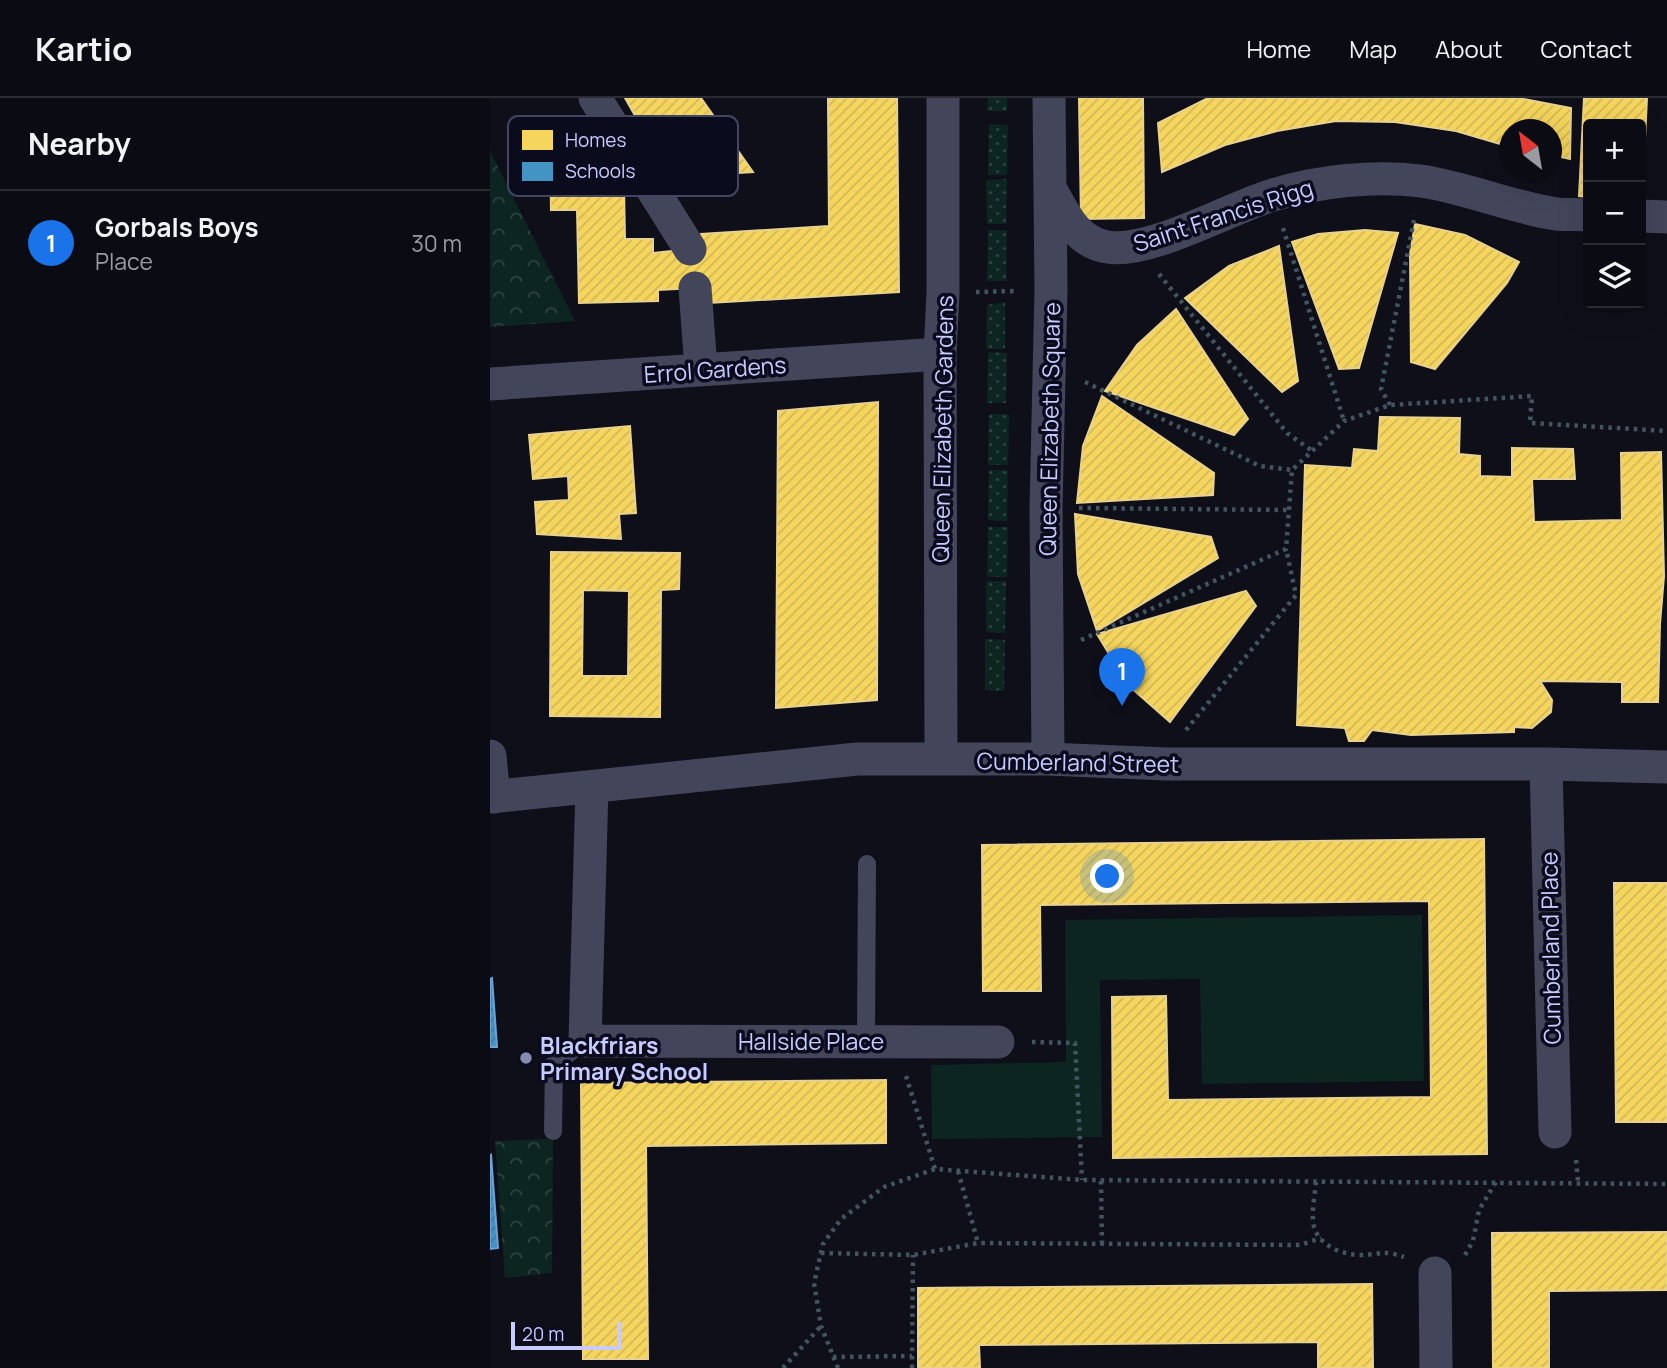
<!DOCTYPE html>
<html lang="en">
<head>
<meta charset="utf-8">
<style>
  body { margin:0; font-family:Manrope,sans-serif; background:#191922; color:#f1f3f6 }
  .controls { position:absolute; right:21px; top:21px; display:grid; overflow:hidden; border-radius:7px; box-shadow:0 7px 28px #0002 }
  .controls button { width:63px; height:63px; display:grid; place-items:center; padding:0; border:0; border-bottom:2px solid #2b2b34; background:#0b0b14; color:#f1f3f6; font:35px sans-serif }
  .compass { position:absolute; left:1009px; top:21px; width:63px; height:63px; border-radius:50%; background:#0b0b14; box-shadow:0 7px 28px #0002; rotate:329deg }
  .scale { position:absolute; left:21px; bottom:18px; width:110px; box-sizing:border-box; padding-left:7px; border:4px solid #c8cbff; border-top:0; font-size:19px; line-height:24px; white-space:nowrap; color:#c8cbff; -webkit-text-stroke:5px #0b0b1e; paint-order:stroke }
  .you { position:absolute; left:618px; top:779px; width:24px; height:24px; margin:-18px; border:5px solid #fff; border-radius:50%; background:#1a73e8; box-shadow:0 0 0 10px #1a73e833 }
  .badge { display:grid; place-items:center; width:46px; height:46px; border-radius:50%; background:#1a73e8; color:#fff; font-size:23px; font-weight:700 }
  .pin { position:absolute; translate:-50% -58px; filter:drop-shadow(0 2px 4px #0008) }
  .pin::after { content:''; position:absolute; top:37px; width:24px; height:21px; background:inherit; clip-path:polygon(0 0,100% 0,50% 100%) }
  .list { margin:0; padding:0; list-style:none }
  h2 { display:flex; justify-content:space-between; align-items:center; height:91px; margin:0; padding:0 28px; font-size:30px }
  h2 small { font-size:23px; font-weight:400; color:#9a9ba0 }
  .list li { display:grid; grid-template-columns:46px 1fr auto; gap:21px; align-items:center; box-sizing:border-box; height:105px; padding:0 28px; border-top:2px solid #2b2b34 }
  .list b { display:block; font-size:26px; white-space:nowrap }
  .list p { margin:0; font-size:23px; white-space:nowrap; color:#9a9ba0 }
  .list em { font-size:23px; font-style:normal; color:#9a9ba0 }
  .icon { flex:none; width:38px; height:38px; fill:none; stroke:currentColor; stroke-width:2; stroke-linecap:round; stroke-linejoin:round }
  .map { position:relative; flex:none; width:1177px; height:1270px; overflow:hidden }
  header { display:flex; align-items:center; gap:42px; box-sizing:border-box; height:98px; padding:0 35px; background:#0b0b14; border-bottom:2px solid #2b2b34 }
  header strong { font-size:33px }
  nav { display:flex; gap:38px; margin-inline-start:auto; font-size:24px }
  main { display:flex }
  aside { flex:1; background:#0b0b14 }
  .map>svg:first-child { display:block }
  .grass { fill:#0d2521 }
  .park { fill:url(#park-crowns) }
  .garden { fill:url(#garden-dots) }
  .homes { fill:url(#homes-hatch); stroke:#e8d28d; stroke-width:2; fill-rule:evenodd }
  .schools { fill:url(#schools-hatch); stroke:#6ba4d5; stroke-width:2 }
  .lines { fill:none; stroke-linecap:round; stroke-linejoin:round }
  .path { stroke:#42555e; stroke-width:4.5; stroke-dasharray:3.5 5; stroke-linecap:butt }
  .lane { stroke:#43465b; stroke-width:18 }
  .street { stroke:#43465b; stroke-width:33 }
  .poi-dot { fill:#8789af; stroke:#0b0b1e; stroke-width:2.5 }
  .labels { text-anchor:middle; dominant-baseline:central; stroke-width:7; stroke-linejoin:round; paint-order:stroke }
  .street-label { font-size:23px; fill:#c8cbff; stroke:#0b0b1e }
  .poi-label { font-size:23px; font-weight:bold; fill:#c8cbff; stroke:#0b0b1e; text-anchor:start }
  .key { fill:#0b0b1e; stroke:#444562; stroke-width:2 }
  .key-label { font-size:19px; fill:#c8cbff }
</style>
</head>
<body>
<header>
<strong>Kartio</strong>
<nav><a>Home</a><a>Map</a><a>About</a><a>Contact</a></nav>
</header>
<main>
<aside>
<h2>Nearby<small></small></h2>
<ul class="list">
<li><span class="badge">1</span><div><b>Gorbals Boys</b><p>Place</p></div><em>30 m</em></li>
</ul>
</aside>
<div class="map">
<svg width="1177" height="1270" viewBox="0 0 1177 1270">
  <defs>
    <pattern id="park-crowns" width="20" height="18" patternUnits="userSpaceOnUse" patternTransform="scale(1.75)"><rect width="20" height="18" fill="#0d2521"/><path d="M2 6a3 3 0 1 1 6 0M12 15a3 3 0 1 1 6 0" fill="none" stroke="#2f4342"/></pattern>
    <pattern id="garden-dots" width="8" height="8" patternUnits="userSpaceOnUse" patternTransform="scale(1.75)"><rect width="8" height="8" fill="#0d2521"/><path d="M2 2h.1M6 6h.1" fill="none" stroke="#2f4342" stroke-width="1.8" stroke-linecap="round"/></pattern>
    <pattern id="homes-hatch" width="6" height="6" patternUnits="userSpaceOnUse" patternTransform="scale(1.75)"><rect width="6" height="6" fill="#f6d55c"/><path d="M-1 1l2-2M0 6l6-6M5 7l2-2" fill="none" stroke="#d1b759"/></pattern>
    <pattern id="schools-hatch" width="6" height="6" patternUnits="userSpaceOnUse" patternTransform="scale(1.75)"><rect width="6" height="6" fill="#4393c3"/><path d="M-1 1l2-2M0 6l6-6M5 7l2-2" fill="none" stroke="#41799f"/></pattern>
  </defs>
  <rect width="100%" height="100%" fill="#0f0f1a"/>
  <!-- grass -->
  <path class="grass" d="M932,817l2,166 -222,3 -2,-105 -100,1 2,157 -170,2 -1,-74 135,-3 -1,-142z"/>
  <!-- park -->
  <path class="park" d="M0,53l85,170 -85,6z
    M63,1041l-1,134 -47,5 -10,-137z"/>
  <!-- garden -->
  <path class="garden" d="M498,0h19v13h-20z
    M499,26l19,1 -1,50h-19z
    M517,81l-1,45h-19l-1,-44z
    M498,132h19l-1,51h-19z
    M515,204v47h-19l1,-44z
    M498,254l19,1 -1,50h-19z
    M499,316h20l-1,51h-20z
    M499,372h19l-1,51 -19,-1z
    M498,429h20l-1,50h-20z
    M496,483h20l-1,52 -19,-1z
    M495,541l20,1 -1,51 -19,-1z"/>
  <!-- homes -->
  <path class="homes" d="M135,0h76l52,74 -83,5z
    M338,0h69l2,194 -191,11 -13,-15 -37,2v11l-79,2 -2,-93h-26l-1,-59 57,-1v38h17l1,51h28v14l37,-4 12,4 -1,-19 128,-8z
    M589,0h64l1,120 -63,1z
    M718,0h310l53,10 -1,51 -18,-4v-25h-42v17l-54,-16 -61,-9 -59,-1 -59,10 -52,14 -63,27 -4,-49z
    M1094,0h63l-5,102 -1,-76h-53v73l-9,-1z
    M925,126l50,11 54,27 -12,21 -72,86 -24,-7 -1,-108z
    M875,132l33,3 -39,135 -20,1 -47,-127 26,-8z
    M789,148l19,135 -16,11 -97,-94 44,-32z
    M686,211l72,110 -14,16 -129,-44 32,-46z
    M612,298l112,77 -1,22 -136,8 6,-57z
    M388,304l-1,298 -101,8 2,-297z
    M890,319l80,1 -1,36 21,2v20l32,1v-29l61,1 2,30h-43l2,43 88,-2 -1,-67 40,-1 3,124 -4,48 -2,78h-36v-20l-82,-1 12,19 -1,12 -19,16 -18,-1v5l-103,3 -39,-5 -8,11h-15l-4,-13 -48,-3 8,-260 47,3 2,-19 24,2z
    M140,328l6,87 -17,1 2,25 -84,-5 -2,-32 34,-2 -1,-24 -35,3 -4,-44z
    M585,416l136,23 7,21 -121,73 -19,-57z
    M61,454l129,1 -1,36 -18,1 -1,127 -110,-1zM93,492l46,1 -1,85h-46z
    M756,493l10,15 -86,116 -42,-37 -31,-51z
    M994,741l3,315 -374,4 -1,-161 54,-1 2,104 263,-3 -2,-196 -389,4 1,86h-58l-1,-146z
    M1124,785h53v239h-51z
    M396,982v63l-240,3 2,213h-65l-2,-276z
    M1177,1134v58l-118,1v77h-56l-1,-135z
    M882,1186l1,84h-55v-26l-339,3 1,23h-62v-80z"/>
  <!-- schools -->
  <path class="schools" d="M2,880l5,69h-7v-68z
    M1,1057l7,93 -8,1v-93z"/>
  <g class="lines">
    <!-- path -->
    <path class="path" d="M793,130l61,193
      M669,176l128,159 24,17
      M486,194l40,-1
      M595,284l175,84 32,4
      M900,307l-9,-16 34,-174
      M589,410l209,2
      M591,542l205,-91 6,-79 52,-49 46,-16 142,-9 -2,27 137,8
      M696,632l110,-135 -10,-46
      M542,944l43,1 7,137
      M416,978l29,93
      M1086,1062l2,22
      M468,1073l20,72
      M611,1083l1,63
      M826,1084c-1,12 -4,26 -3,38 1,24 28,35 48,35 21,-1 23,-5 43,2
      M331,1155l92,2 65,-12 322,2 21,-7
      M975,1157l8,-14 6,-31 17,-28
      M343,1259l79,-1
      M293,1270l38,-42
      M348,1270l-17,-42 -7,-43 9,-39 18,-25 43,-32 51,-18 147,11 585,4
      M422,1270l1,-113"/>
    <!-- lane -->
    <path class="lane" d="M376,942l1,-176
      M63,1033l1,-67 31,-23"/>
    <!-- street -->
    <path class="street" d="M105,0l95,151
      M560,90c14,25 26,54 57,59 44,7 122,-39 166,-52 46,-14 101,-20 148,-14 46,7 90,26 135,33 11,1 22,0 32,1
      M1151,118l26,1
      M205,190l6,81
      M0,286l450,-30
      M0,658l4,41
      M451,661l-1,-405 3,-61v-195
      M558,661l-2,-251 5,-218 -2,-192
      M1056,666l9,368
      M102,689l-7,254 413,1
      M0,699l367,-38h191l118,5h380l121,3
      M945,1175l1,95"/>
  </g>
  <!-- markers -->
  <circle class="poi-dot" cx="36" cy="960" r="7"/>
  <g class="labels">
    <!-- street labels -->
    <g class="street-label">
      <text transform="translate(733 117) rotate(-18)">Saint Francis Rigg</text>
      <text transform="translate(225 271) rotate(-4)">Errol Gardens</text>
      <text transform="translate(452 331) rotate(-89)">Queen Elizabeth Gardens</text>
      <text transform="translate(559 331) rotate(-89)">Queen Elizabeth Square</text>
      <text transform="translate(588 664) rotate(1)">Cumberland Street</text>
      <text transform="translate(1060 850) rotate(-91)">Cumberland Place</text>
      <text x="321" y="943">Hallside Place</text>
    </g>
    <!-- poi labels -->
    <g class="poi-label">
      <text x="50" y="947">Blackfriars<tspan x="50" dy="26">Primary School</tspan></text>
    </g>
  </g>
  <!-- legend -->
  <rect x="18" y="18" width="230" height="80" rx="10" class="key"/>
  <rect x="32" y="32" width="31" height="20" fill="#f6d55c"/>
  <rect x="32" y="64" width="31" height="19" fill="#4393c3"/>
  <g class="key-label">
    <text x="75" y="49">Homes</text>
    <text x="75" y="80">Schools</text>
  </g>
</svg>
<div class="controls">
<button>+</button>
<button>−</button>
<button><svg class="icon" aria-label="layers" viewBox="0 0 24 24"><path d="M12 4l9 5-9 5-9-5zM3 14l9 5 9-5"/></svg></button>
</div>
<svg class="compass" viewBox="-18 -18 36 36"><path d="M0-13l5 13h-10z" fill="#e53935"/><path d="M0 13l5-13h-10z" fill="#9a9ba0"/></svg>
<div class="scale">20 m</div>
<div class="you"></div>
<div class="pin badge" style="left:632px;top:608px">1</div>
</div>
</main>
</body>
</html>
